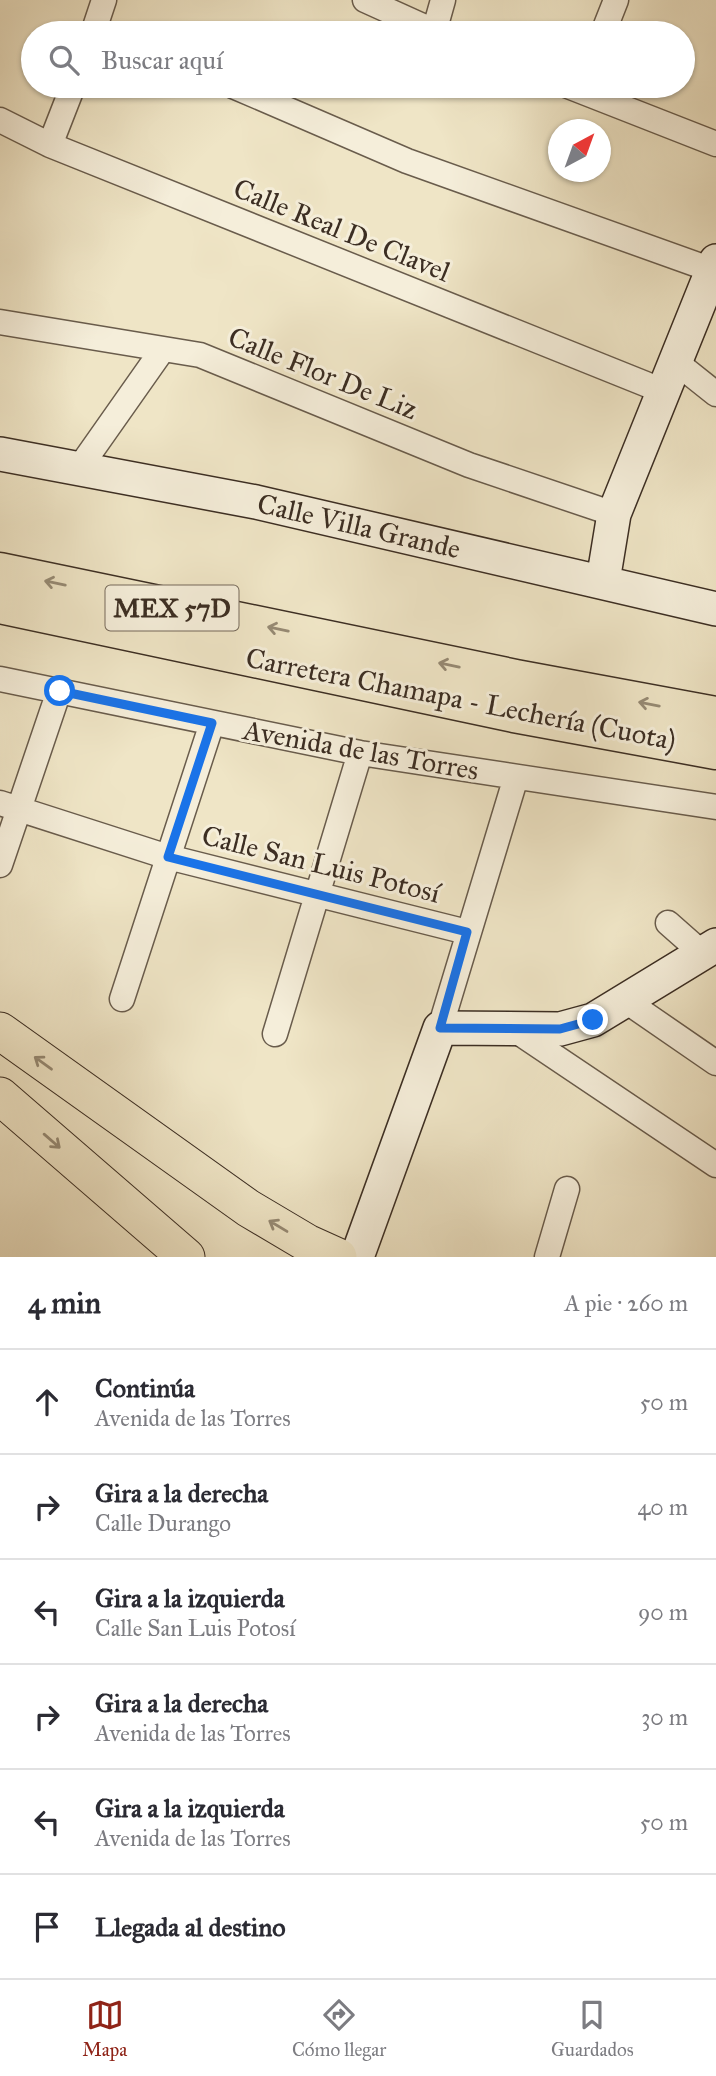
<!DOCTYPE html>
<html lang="es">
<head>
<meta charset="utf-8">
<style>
  body { margin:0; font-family:"IM FELL Great Primer",serif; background:#f7f7f7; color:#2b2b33 }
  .compass { position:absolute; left:548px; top:119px; width:63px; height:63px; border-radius:50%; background:#fff; box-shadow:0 2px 5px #0004; rotate:41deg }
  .stop { position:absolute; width:21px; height:21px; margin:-16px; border:5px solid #1a73e8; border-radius:50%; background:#fff }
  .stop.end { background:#1a73e8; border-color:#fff; box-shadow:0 2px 7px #0008 }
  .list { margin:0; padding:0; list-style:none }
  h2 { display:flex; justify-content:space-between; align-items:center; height:91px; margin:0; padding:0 28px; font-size:30px }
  h2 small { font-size:23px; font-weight:400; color:#7c7c81 }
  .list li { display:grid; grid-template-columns:46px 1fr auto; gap:21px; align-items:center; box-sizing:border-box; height:105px; padding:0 28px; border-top:2px solid #e1e1e2 }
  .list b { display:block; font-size:26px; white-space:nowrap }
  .list p { margin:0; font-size:23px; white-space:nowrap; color:#7c7c81 }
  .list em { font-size:23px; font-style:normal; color:#7c7c81 }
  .icon { flex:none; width:38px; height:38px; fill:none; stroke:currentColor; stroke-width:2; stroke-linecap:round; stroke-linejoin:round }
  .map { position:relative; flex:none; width:716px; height:1257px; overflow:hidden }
  .search { position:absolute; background:#fff; box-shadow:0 2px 5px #0004; left:21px; right:21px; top:21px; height:77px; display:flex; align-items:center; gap:18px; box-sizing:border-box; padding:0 24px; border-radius:38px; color:#7c7c81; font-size:26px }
  .sheet { height:721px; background:#fff }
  nav { display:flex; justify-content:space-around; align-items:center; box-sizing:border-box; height:98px; border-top:2px solid #e1e1e2; background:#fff; font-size:19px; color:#7c7c81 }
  nav a { display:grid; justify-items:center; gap:4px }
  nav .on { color:#8f2418 }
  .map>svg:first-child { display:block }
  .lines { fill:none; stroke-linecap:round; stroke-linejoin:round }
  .street-casing { stroke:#695c4c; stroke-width:27 }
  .secondary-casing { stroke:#3c2e23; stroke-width:36 }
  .primary-casing { stroke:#3c2e23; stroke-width:39 }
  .highway-casing { stroke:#3c2e23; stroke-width:41 }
  .street { stroke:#f5eeda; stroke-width:24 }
  .secondary { stroke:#f5eeda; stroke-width:33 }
  .primary { stroke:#efe5c6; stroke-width:37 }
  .highway { stroke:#efe5c6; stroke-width:38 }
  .oneway { stroke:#968a74 }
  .route { stroke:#1a73e8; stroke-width:9 }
  .labels { text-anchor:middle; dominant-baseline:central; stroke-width:6; stroke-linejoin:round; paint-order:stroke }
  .shield { fill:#f5eeda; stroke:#74685a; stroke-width:2 }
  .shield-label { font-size:26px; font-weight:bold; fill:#3c2e23 }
  .street-label { font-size:28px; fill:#3c2e23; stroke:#f5eeda }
</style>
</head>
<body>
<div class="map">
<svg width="716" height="1257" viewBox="0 0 716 1257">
  <rect width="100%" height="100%" fill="#efe5c6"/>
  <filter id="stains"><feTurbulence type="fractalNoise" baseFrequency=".00286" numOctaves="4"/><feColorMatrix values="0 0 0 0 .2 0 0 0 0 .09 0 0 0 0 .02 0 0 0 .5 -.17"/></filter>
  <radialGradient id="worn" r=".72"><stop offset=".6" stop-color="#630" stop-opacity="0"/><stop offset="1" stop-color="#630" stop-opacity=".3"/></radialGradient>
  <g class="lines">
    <!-- street casing -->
    <g class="street-casing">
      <path id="street" d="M365,0l73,33
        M434,32l9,-32
        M93,33l11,-33
        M603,33l13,-33
        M233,86l174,75 305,109
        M568,86l148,58
        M0,120l50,25 613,246
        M50,145l23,-59
        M0,322l200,33 269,110 145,49
        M677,363l39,31
        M80,467l83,-118
        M0,679l360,74 356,54
        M0,803l168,54 299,75
        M0,865l59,-174
        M668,923l34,30
        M122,999l90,-276
        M626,1001l90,62
        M440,1028l76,-251
        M512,1028l204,137
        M275,1034l85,-281
        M547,1257l20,-68"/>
    </g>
    <!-- secondary casing -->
    <g class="secondary-casing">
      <path id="secondary" d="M0,454l256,48 460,107
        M603,581l11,-67 102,-253
        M357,1257l83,-229 120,1 33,-9 123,-75"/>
    </g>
    <!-- primary casing -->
    <g class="primary-casing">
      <path id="primary" d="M0,1031l248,177 59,35 31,14
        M0,1096l186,161"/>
    </g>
    <!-- highway casing -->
    <g class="highway-casing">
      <path id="highway" d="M0,572l516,107 200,37
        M0,604l514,109 202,37"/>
    </g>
    <!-- street -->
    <use href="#street" class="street"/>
    <!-- secondary -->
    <use href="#secondary" class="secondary"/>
    <!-- primary -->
    <use href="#primary" class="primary"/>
    <!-- highway -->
    <use href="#highway" class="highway"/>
  </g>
  <!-- one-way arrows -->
  <defs><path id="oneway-shaft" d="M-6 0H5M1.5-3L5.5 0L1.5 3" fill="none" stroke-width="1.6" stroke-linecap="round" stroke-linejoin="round" transform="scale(1.75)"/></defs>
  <g class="oneway">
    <use href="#oneway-shaft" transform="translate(55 583) rotate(-168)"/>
    <use href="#oneway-shaft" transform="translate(278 629) rotate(-168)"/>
    <use href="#oneway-shaft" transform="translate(449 665) rotate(-168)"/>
    <use href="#oneway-shaft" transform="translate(649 704) rotate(-169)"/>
    <use href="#oneway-shaft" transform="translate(43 1063) rotate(-144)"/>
    <use href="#oneway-shaft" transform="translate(52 1141) rotate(41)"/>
    <use href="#oneway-shaft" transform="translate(278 1226) rotate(-149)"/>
  </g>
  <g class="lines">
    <!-- route -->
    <path class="route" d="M60,691l152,32 -44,134 299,75 -27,96 120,1 33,-9"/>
  </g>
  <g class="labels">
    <!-- shield labels -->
    <rect class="shield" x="105.5" y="585.5" width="133" height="45" rx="5"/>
    <g class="shield-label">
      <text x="172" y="608">MEX 57D</text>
    </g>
    <!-- street labels -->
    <g class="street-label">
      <text transform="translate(342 230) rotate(22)">Calle Real De Clavel</text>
      <text transform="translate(323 373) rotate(22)">Calle Flor De Liz</text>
      <text transform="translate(359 526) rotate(13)">Calle Villa Grande</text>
      <text transform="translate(461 699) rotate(11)">Carretera Chamapa - Lechería (Cuota)</text>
      <text transform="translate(361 750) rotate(10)">Avenida de las Torres</text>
      <text transform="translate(321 864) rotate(14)">Calle San Luis Potosí</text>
    </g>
  </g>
  <rect width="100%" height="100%" filter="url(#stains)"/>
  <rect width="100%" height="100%" fill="url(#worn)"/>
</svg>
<svg class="compass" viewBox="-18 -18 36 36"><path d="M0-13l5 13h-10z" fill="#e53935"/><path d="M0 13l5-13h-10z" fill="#7c7c81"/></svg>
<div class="stop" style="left:60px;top:691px"></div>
<div class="stop end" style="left:593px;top:1020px"></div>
<div class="search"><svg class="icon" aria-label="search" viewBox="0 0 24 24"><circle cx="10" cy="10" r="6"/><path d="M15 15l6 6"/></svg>Buscar aquí</div>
</div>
<section class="sheet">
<h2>4 min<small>A pie · 260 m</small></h2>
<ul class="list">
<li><svg class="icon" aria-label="ahead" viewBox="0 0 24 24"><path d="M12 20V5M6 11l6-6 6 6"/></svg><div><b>Continúa</b><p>Avenida de las Torres</p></div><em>50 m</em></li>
<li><svg class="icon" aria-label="right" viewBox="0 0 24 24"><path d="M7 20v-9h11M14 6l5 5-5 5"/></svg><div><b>Gira a la derecha</b><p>Calle Durango</p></div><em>40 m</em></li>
<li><svg class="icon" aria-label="left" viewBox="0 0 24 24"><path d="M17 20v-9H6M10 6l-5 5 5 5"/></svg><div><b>Gira a la izquierda</b><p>Calle San Luis Potosí</p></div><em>90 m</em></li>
<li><svg class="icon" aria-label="right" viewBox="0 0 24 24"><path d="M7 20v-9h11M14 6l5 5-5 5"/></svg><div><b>Gira a la derecha</b><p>Avenida de las Torres</p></div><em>30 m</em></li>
<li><svg class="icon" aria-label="left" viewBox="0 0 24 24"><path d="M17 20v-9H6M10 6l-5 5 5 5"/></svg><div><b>Gira a la izquierda</b><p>Avenida de las Torres</p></div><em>50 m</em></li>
<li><svg class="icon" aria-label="arrive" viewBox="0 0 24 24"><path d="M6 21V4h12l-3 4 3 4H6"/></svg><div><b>Llegada al destino</b></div></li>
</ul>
</section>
<nav>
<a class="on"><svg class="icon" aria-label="map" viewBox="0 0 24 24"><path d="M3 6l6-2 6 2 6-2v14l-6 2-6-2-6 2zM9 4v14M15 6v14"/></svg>Mapa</a>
<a><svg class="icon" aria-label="directions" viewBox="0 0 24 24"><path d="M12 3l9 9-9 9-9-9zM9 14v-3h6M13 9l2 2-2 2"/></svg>Cómo llegar</a>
<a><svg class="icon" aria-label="saved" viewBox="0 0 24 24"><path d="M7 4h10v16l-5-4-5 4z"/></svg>Guardados</a>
</nav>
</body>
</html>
